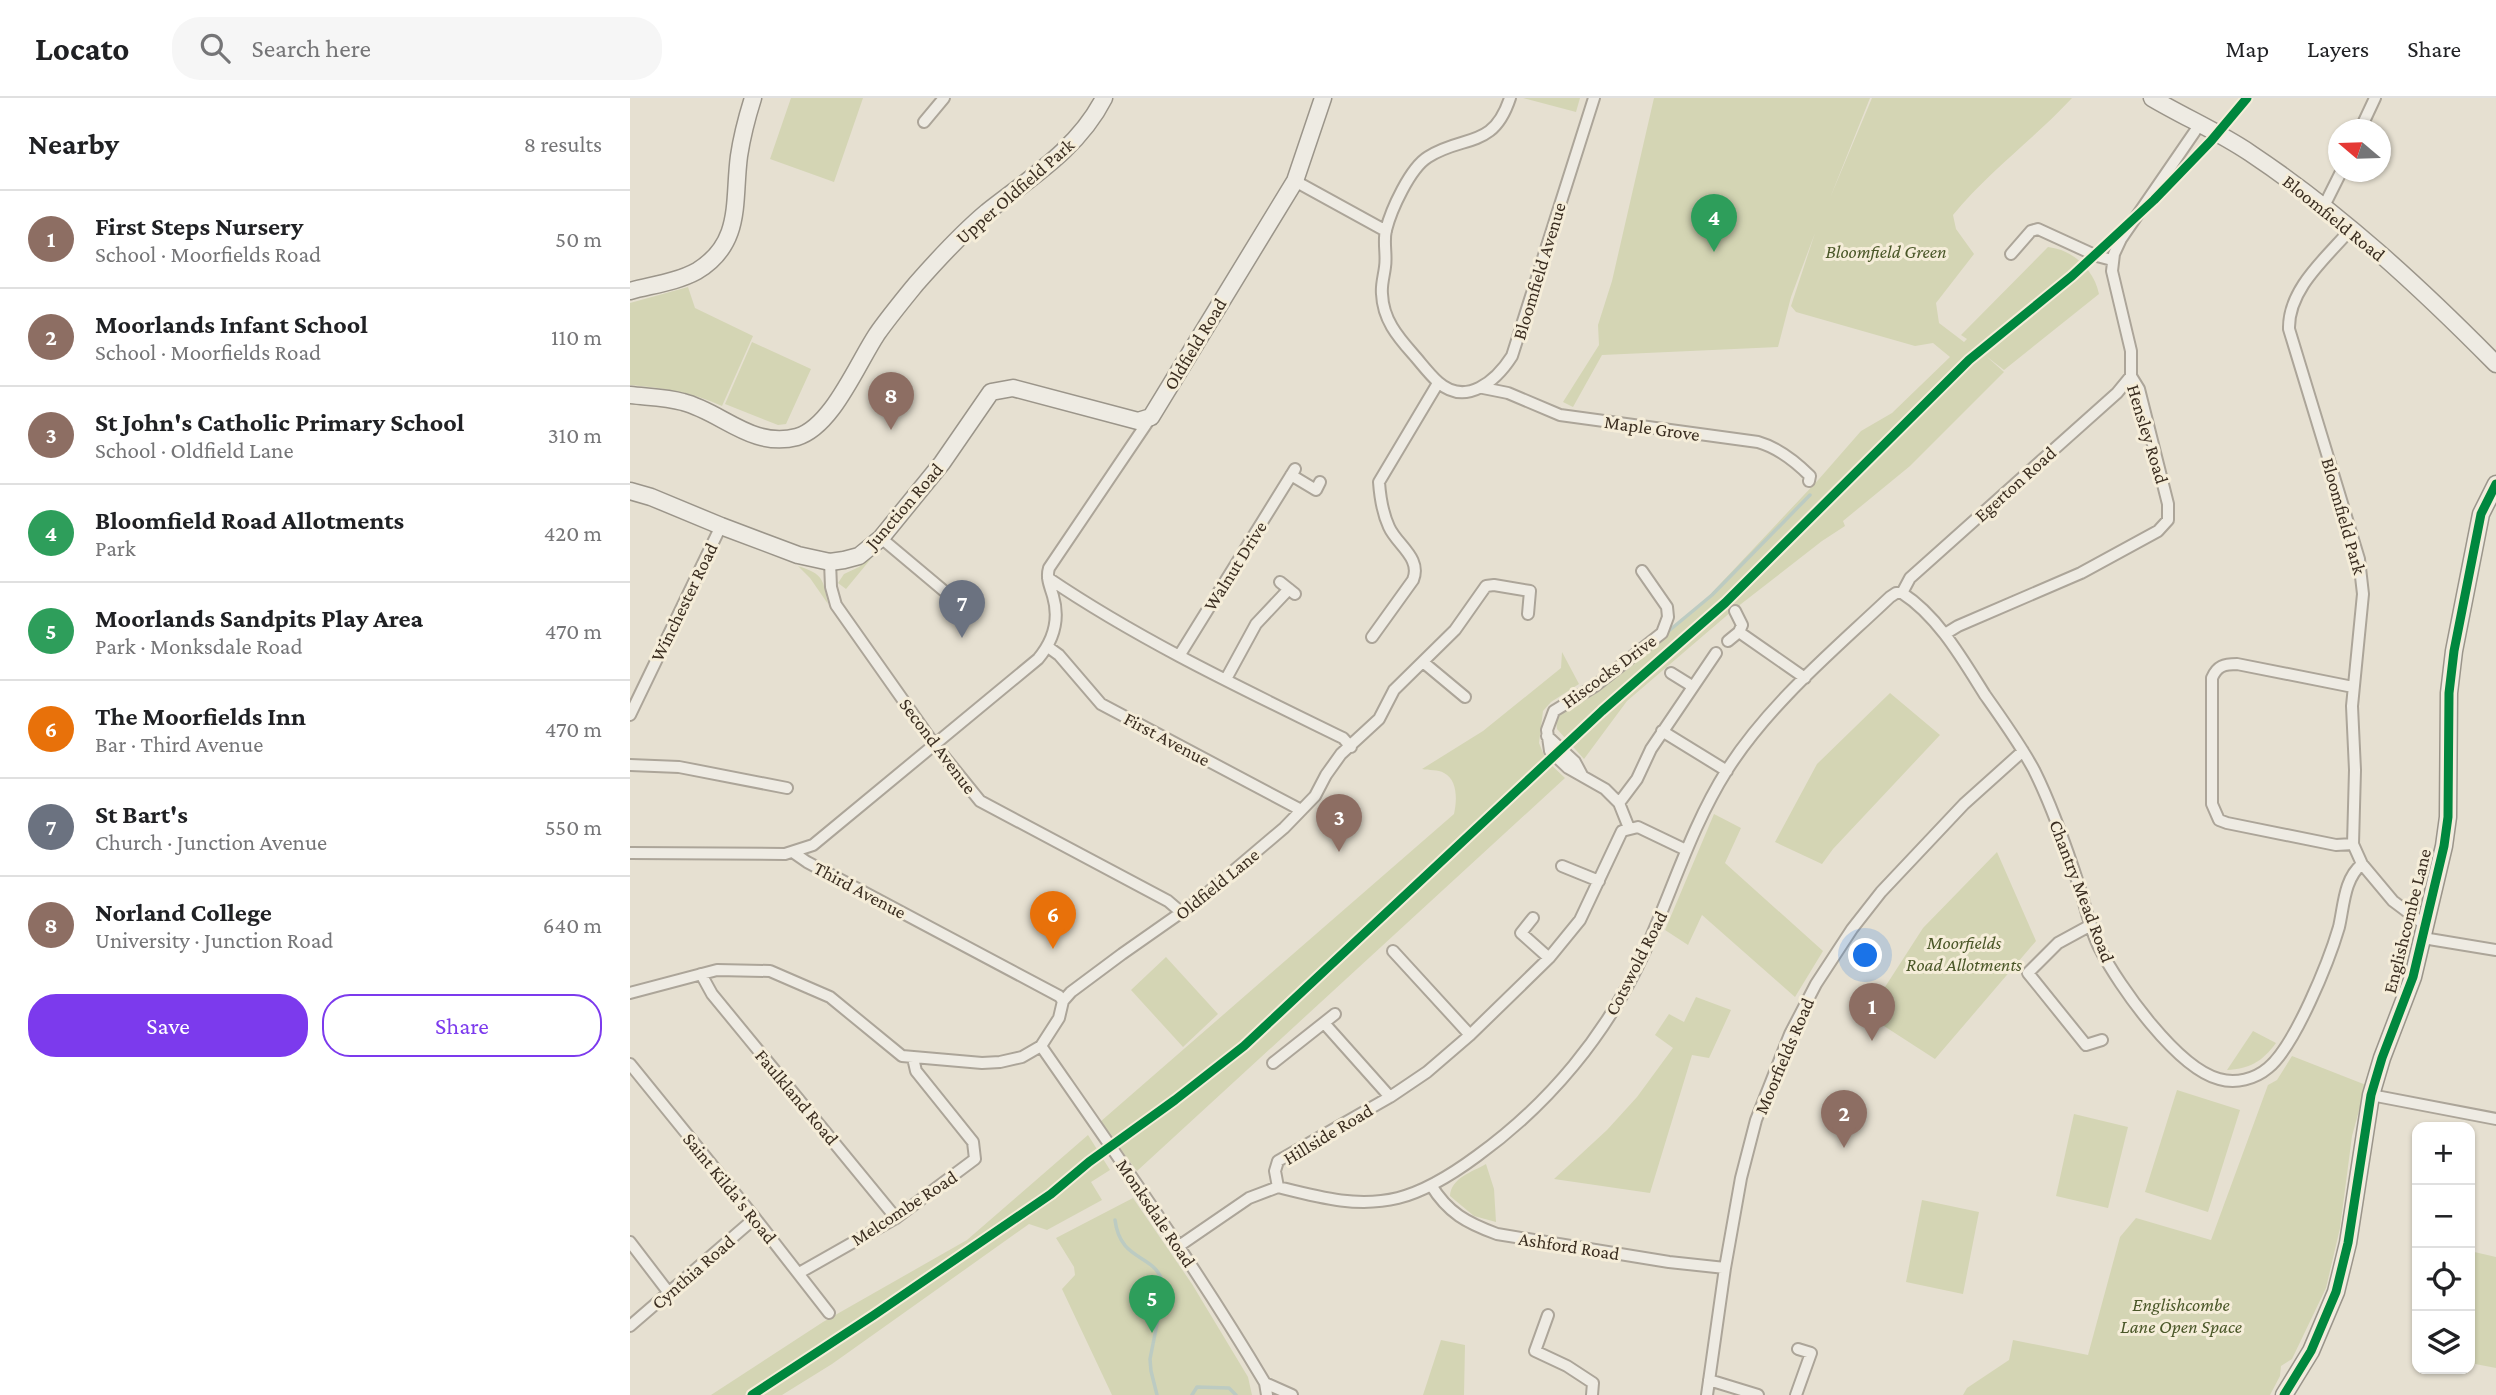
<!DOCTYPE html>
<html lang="en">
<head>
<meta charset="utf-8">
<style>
  body { margin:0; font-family:"Crimson Pro",serif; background:#f6f6f6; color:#202124 }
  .controls { position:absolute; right:21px; bottom:21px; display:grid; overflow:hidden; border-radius:14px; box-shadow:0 2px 5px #0004 }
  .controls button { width:63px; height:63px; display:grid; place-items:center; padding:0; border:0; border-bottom:2px solid #e0e0e0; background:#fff; color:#202124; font:35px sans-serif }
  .compass { position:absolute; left:1698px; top:21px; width:63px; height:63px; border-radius:50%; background:#fff; box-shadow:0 2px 5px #0004; rotate:289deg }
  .you { position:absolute; left:1236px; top:858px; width:24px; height:24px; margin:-18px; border:5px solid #fff; border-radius:50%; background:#1a73e8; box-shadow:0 0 0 10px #1a73e833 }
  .badge { display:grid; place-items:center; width:46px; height:46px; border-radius:50%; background:#7c3aed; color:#fff; font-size:23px; font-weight:700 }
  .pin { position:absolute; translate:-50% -58px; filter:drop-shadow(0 2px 4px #0008) }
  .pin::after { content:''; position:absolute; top:37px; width:24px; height:21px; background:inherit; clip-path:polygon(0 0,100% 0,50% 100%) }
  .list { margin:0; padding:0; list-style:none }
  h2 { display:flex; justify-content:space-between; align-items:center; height:91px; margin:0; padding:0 28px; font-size:30px }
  h2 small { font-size:23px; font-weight:400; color:#757577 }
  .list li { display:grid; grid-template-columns:46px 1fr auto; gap:21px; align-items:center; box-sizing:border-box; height:98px; padding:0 28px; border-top:2px solid #e0e0e0 }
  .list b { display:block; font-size:26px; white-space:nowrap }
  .list p { margin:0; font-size:23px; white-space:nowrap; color:#757577 }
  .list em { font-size:23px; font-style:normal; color:#757577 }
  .actions { display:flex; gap:14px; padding:21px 28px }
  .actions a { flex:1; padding:16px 0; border:2px solid #7c3aed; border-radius:28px; text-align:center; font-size:24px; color:#7c3aed }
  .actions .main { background:#7c3aed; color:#fff }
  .icon { flex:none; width:38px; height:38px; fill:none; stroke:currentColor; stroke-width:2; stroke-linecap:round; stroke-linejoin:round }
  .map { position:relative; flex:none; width:1866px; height:1297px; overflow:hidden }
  header { display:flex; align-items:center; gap:42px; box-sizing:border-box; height:98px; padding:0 35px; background:#fff; border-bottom:2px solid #e0e0e0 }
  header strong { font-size:33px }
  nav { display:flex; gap:38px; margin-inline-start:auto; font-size:24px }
  .search { width:490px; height:63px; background:#f6f6f6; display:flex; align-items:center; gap:18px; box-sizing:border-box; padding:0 24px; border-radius:28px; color:#757577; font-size:26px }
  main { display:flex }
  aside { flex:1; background:#fff }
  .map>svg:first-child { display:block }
  .green { fill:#d4d5b4 }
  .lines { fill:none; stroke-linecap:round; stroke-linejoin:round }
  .stream { stroke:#bccbc2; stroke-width:3.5 }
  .street-casing { stroke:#aca599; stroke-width:14 }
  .secondary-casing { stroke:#9b958a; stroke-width:19 }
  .street { stroke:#eeebe3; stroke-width:10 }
  .secondary { stroke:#eeebe3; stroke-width:16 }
  .cycleway-casing { stroke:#f5edd9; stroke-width:13 }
  .cycleway { stroke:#00873e; stroke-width:9 }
  .labels { text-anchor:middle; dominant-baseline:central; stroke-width:6; stroke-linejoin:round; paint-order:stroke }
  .street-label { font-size:19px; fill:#3b2e21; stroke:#f5edd9 }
  .park-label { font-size:19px; font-style:italic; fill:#4a5728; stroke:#f5edd9 }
</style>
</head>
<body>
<header>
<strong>Locato</strong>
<div class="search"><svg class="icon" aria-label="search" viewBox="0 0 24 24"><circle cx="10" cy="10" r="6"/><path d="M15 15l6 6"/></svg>Search here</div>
<nav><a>Map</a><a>Layers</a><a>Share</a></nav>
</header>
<main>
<aside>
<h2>Nearby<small>8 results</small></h2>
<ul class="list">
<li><span class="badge" style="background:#8d6e63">1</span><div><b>First Steps Nursery</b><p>School · Moorfields Road</p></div><em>50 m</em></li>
<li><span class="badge" style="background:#8d6e63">2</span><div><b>Moorlands Infant School</b><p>School · Moorfields Road</p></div><em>110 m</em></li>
<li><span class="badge" style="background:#8d6e63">3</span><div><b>St John's Catholic Primary School</b><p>School · Oldfield Lane</p></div><em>310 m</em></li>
<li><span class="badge" style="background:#2e9e5b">4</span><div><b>Bloomfield Road Allotments</b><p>Park</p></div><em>420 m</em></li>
<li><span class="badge" style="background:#2e9e5b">5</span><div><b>Moorlands Sandpits Play Area</b><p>Park · Monksdale Road</p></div><em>470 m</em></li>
<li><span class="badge" style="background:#e8710a">6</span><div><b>The Moorfields Inn</b><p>Bar · Third Avenue</p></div><em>470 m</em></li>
<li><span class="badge" style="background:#6b7280">7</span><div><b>St Bart's</b><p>Church · Junction Avenue</p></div><em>550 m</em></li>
<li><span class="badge" style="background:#8d6e63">8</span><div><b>Norland College</b><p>University · Junction Road</p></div><em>640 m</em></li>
</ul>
<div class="actions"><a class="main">Save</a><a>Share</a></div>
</aside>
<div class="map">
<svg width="1866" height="1297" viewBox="0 0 1866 1297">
  <rect width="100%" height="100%" fill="#e6e0d1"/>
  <!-- green -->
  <path class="green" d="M161,0h72l-29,84 -64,-23z
    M893,0h57l-4,14z
    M1024,0h216l-40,100 42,-100h200c-38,41 -84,74 -119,117l3,14 18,25 -38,49 3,20 25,19 3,-3 -6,-4 87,-88c26,3 46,23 51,47l-95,76 -18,-14 18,16 -94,94 -67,55 2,5 -23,15 -90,70 -105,90 -43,58 -27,-30 -2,-15 75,-47 75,-67 114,-121 42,-48 31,-18 58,-56 -17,-14 -18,3 -119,-34 -5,-6 24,-73 -24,64 -13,50 -176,8 -29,52 -10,-5 36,-57 -1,-20 14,-44z
    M58,189l7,21 58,28 -31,70c-30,-14 -59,-18 -92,-21v-82z
    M122,244l59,27 -25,55 -8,1 -53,-21z
    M249,451l-33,40 -8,-6 6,-9 15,-7z
    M168,468c26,8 25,14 30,38l-18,-26z
    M932,554l17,32 -28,18 -8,9 -4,32 7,17 19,18 -428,393 -37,-49 354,-308c3,-13 4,-34 -10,-41 -6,-4 -15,-2 -22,-4l61,-38 78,-63z
    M1260,595l50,42 -107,114 -11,15 -47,-22 42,-78z
    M1084,716l27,14 -16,35 98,88 -28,46 -93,-82 -14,30 -23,-15z
    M1367,754l39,89 -101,118 -68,-44 56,-87z
    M536,859l52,57 -35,33 -52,-57z
    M1066,899l35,13 -22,48 -17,-3 -42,138 -96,-14 53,-49 30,-33 36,-49 -18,-13 14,-21 15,8z
    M1623,933l23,12c-14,19 -27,26 -49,27z
    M1662,958l74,29 -14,51 -12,92 -14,60 -34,71 -11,7 -1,10 -10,19h-307l4,-7 42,-28 4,-20 75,15 32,-118 16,-19 75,22 57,-155 9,-5z
    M1547,992l63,20 -32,102 -63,-20z
    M1444,1016l54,13 -20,81 -52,-12z
    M458,1037l22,35 -19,12 11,18 -55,30 -18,-6 -197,140 -50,31h-71l112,-73 144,-82z
    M856,1066l8,25 2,33 -22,-6 -24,-20c1,-18 22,-24 36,-32z
    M503,1100l59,86 56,93 4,18h-140l-50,-106 13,-14 -1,-8 -18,-29z
    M1292,1102l57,12 -16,82 -57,-12z
    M1840,1153l26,6v111l-26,-5z
    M811,1242l24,5 -1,50h-41z"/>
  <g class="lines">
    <!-- stream -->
    <path class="stream" d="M1035,536l47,-39 98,-100
      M485,1122c6,46 44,31 49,69l-14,70 1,12 6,24
      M562,1297l5,-8 32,1 7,7"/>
    <!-- street casing -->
    <g class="street-casing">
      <path id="street" d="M880,0c-17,52 -46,36 -82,59 -18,11 -37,53 -42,73 -3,12 1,25 -1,37 -1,9 -4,18 -3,27 1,25 15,42 31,60 8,9 16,20 25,28 28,25 58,-1 74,-26l82,-258
        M294,24l20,-24
        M1730,32l15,-32
        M665,83l91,50
        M1694,108l17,-34
        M1721,131c-25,29 -63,60 -62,100l70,230 4,35 -11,112 3,64 -2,74 9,20 31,37 32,24
        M1381,156l20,-23 7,-2 59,27 15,4
        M853,290l25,5 52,22 198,27c21,6 37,19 52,34l-1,5
        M661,377l25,15 4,-8
        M251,440l81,68
        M200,464l1,25 5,18 98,139 46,57 188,100 14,12
        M418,480c93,63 195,111 295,160l8,9
        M650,484l15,12
        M1272,495c36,23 61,67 83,102 17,24 35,49 49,75 19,38 33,79 46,119 6,19 10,41 20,60 19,37 77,119 119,130 17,5 36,0 49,-11 27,-22 61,-107 71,-141 5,-22 5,-48 23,-63
        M1272,495l8,-15 207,-185 14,-17
        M1109,534l66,46
        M1315,536l13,-8 123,-53 77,-42 10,-11v-16l-29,-115 -8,-13v-25l-19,-80 2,-17 7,-15 79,-115
        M742,539l41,-57c9,-22 -16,-35 -24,-53 -6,-13 -9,-31 -10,-45l59,-99
        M1098,543l11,-9 3,-7 -7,-14
        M418,549l11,8 42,49 200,106
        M549,558l116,-187
        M793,564l42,35
        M1041,575l21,13
        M596,581l30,-55 33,-35
        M1723,589l-116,-23c-13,0 -20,2 -25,14v126l7,16 8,3 109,22 17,-1
        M0,617l91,-189
        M1032,633l65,40
        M917,638l28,26 7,13
        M0,667l49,2 108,21
        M989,705l18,-24 14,-30 65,-96
        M999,730l-10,-25 -14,-14 -37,-21 -18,-17 -3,-21 7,-19 41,-25 67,-53 6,-16 -1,-10 -25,-36
        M0,755l155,1 28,-9 225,-186c16,-19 22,-39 15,-63 -3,-10 -7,-18 -4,-28l102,-151
        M164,755l13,9 252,134 4,5
        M932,768l37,15
        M903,820l-12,15 28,25
        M1461,827l-33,18 -30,30 58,72 16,-5
        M1793,840l73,12
        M763,853l77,84
        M71,876l11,20 184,224
        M0,895l87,-23 53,1 60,26 72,59 80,7 18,-1 22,-5 19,-11 18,-28 4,-17
        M433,903l8,-9 51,-38 77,-54 85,-72 31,-32 11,-21 15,-21 38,-35 15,-29 61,-60 31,-44 8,-1 36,6 -2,23
        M694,925l66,74
        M411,948c77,111 155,221 224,337l2,12
        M643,965l62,-49
        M0,966l125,154 74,95
        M1741,997l125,24
        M801,1087c17,28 36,38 66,49l172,28 56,6
        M648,1089c40,10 79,21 120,11 28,-7 56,-25 79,-42 72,-52 130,-122 167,-203 28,-61 47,-126 83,-183 43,-67 106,-119 163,-173l6,-4h6
        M648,1089l-3,-16 3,-10 112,-64 37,-25 43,-37 79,-77 31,-38 42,-89 16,-4 48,23
        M0,1144l39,51
        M549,1148l70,-48 29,-11
        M169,1175l97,-55 79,-59 -2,-17 -57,-71 -3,-13
        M918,1217l-13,36 32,15 26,17 -1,12
        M0,1228l125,-108
        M1079,1282l49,15
        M635,1285l27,12
        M1077,1297l18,-127 16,-90 15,-58 34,-86 26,-50 36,-55 29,-37 83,-88 59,-53
        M1166,1297l15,-42 -13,-4"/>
    </g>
    <!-- secondary casing -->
    <g class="secondary-casing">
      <path id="secondary" d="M1522,0c32,19 67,34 98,55 90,60 170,134 246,211
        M0,193c22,-6 47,-9 67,-20 46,-28 36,-70 42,-115 3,-20 8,-39 14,-58
        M0,297c17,2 36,2 53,7 39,10 69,47 114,35 35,-10 60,-73 80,-103 12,-17 26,-34 39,-50 22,-25 46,-51 71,-72 43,-34 91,-63 117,-114
        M0,393l21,6 70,29 77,29 32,7 14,-2 15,-4 22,-18 61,-75 49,-71 22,-4 125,33 13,-4 144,-236 28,-83
        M1654,1297l27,-44 25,-59 12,-49 23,-148 11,-37 31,-81 31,-131 4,-29 1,-124 5,-42 27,-137 15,-30"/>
    </g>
    <!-- street -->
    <use href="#street" class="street"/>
    <!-- secondary -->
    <use href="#secondary" class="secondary"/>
    <!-- cycleway casing -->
    <g class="cycleway-casing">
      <path id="cycleway" d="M122,1297l122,-80 177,-121 38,-32 86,-62 69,-54 358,-335 123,-108 244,-243 103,-84 82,-76 57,-59 36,-43
        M1654,1297l27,-44 25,-59 12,-49 23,-148 11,-37 31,-81 31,-131 4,-29 1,-124 5,-42 27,-137 15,-30"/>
    </g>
    <!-- cycleway -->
    <use href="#cycleway" class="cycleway"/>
  </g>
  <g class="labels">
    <!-- street labels -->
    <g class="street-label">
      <text transform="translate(385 93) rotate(-41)">Upper Oldfield Park</text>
      <text transform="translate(1704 120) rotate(39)">Bloomfield Road</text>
      <text transform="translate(909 173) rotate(-73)">Bloomfield Avenue</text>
      <text transform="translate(565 246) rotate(-59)">Oldfield Road</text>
      <text transform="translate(1022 330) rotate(8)">Maple Grove</text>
      <text transform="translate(1518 336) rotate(73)">Hensley Road</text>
      <text transform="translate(1385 386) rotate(-42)">Egerton Road</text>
      <text transform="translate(274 408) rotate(-49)">Junction Road</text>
      <text transform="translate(1714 418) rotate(74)">Bloomfield Park</text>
      <text transform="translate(605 468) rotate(-58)">Walnut Drive</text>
      <text transform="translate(54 504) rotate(-64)">Winchester Road</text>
      <text transform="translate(979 573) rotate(-36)">Hiscocks Drive</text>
      <text transform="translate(537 641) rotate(28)">First Avenue</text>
      <text transform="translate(308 648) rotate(53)">Second Avenue</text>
      <text transform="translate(587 786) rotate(-39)">Oldfield Lane</text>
      <text transform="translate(230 792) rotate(28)">Third Avenue</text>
      <text transform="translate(1452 793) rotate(69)">Chantry Mead Road</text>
      <text transform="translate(1777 823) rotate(-76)">Englishcombe Lane</text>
      <text transform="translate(1006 865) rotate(-63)">Cotswold Road</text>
      <text transform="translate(1154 958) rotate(-67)">Moorfields Road</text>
      <text transform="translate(167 999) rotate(50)">Faulkland Road</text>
      <text transform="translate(698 1036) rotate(-31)">Hillside Road</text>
      <text transform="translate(100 1090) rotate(51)">Saint Kilda's Road</text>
      <text transform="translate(274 1110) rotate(-33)">Melcombe Road</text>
      <text transform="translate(526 1115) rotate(56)">Monksdale Road</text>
      <text transform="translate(939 1148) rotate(9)">Ashford Road</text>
      <text transform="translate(63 1174) rotate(-41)">Cynthia Road</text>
    </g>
    <!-- park labels -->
    <g class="park-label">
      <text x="1256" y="153">Bloomfield Green</text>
      <text x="1334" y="844">Moorfields<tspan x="1334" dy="22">Road Allotments</tspan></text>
      <text x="1551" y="1206">Englishcombe<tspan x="1551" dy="22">Lane Open Space</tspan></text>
    </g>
  </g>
</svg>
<div class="controls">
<button>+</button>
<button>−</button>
<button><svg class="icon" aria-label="locate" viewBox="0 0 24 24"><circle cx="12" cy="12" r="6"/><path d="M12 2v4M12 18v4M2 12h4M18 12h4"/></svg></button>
<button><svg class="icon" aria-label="layers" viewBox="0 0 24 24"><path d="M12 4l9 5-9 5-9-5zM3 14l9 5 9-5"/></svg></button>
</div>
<svg class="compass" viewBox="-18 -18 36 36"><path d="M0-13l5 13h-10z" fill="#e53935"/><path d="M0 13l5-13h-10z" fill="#757577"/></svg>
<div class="you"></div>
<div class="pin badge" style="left:1242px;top:943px;background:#8d6e63">1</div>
<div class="pin badge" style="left:1214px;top:1050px;background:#8d6e63">2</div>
<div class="pin badge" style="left:709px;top:754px;background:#8d6e63">3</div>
<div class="pin badge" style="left:1084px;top:154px;background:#2e9e5b">4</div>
<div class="pin badge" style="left:522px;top:1235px;background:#2e9e5b">5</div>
<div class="pin badge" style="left:423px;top:851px;background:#e8710a">6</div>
<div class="pin badge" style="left:332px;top:540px;background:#6b7280">7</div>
<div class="pin badge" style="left:261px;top:332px;background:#8d6e63">8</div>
</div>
</main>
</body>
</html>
